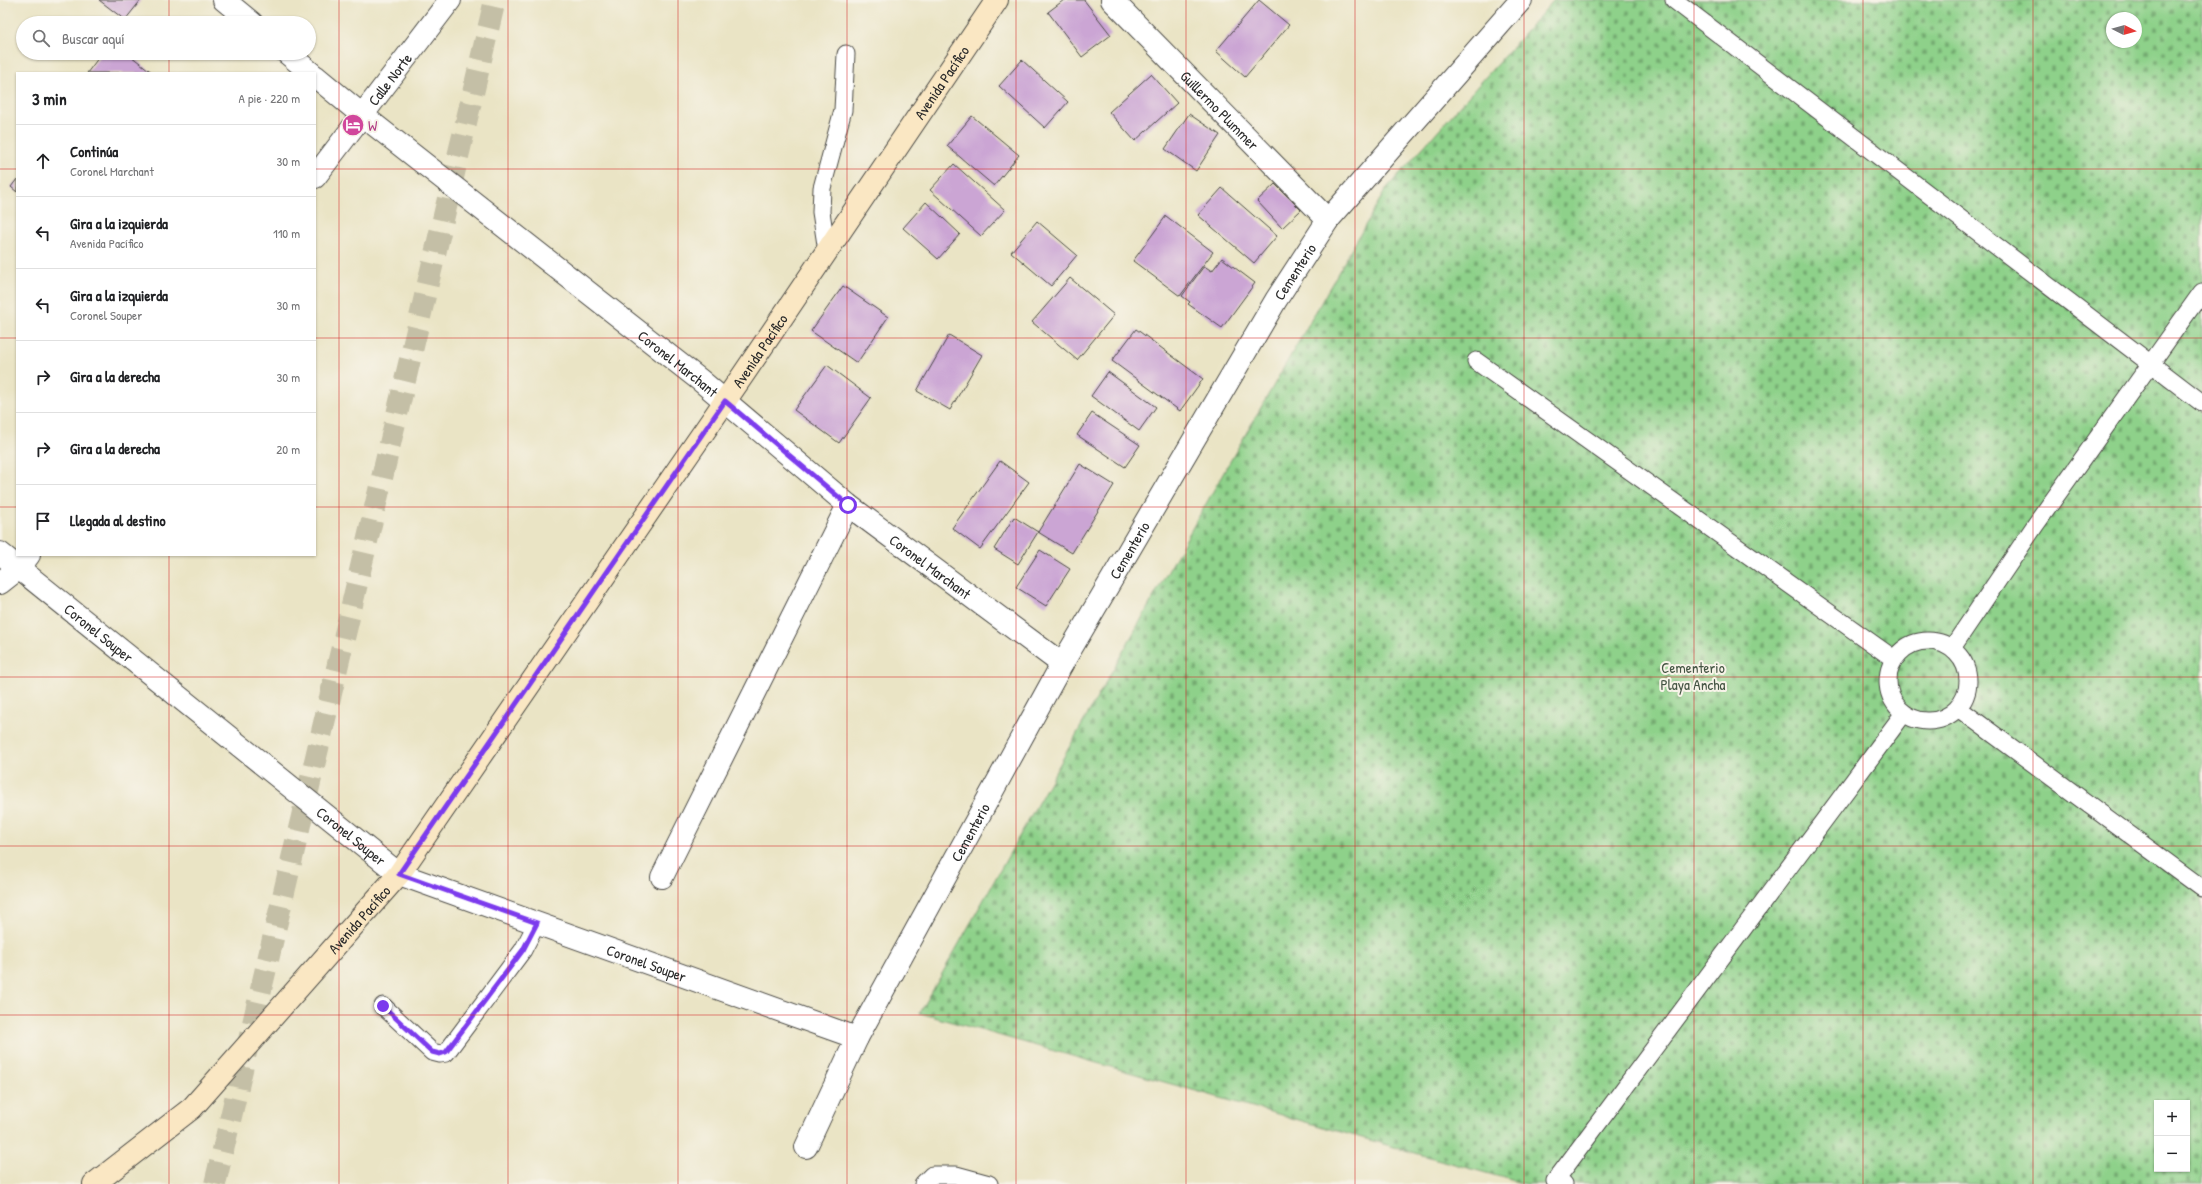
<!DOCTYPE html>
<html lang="es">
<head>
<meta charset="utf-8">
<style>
  body { margin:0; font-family:"Patrick Hand",sans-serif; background:#f6f6f6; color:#202124 }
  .controls { position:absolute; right:12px; bottom:12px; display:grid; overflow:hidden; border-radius:0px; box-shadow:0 1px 3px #0004 }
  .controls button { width:36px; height:36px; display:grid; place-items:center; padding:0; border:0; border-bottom:1px solid #e0e0e0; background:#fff; color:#202124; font:20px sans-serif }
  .compass { position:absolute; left:2106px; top:12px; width:36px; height:36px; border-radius:50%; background:#fff; box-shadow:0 1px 3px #0004; rotate:96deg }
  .stop { position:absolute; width:12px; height:12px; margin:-9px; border:3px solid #7c3aed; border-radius:50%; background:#fff }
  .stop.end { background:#7c3aed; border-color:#fff; box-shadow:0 1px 4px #0008 }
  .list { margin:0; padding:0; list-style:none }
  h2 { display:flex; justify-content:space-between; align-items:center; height:52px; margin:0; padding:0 16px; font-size:17px }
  h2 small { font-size:13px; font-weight:400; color:#757577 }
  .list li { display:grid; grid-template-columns:26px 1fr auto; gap:12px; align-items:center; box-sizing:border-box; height:72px; padding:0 16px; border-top:1px solid #e0e0e0 }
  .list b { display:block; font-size:15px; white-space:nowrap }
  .list p { margin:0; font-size:13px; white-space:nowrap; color:#757577 }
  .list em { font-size:13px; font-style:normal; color:#757577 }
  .icon { flex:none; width:22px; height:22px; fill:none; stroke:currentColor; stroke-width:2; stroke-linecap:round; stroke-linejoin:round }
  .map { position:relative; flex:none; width:2202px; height:1184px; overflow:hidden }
  .search { position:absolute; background:#fff; box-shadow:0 1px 3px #0004; left:16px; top:16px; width:300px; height:44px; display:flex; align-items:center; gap:10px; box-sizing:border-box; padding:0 14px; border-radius:22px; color:#757577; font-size:15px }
  .panel { position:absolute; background:#fff; box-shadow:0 1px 3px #0004; left:16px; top:72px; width:300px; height:484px; border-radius:0px }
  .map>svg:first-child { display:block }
  .cemetery { fill:url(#cemetery-stones); stroke:#5c7e5a; fill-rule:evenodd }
  .building { fill:#cba5d4 }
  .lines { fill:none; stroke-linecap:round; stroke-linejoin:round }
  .highway-tunnel { stroke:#c4bfa6; stroke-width:22; stroke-dasharray:22 11; stroke-linecap:butt }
  .lane-casing { stroke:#484742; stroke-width:19 }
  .street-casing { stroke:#484742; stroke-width:24 }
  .secondary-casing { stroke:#484742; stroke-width:24 }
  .lane { stroke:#fff; stroke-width:17 }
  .street { stroke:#fff; stroke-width:22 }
  .secondary { stroke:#fae7c3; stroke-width:22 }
  .route { stroke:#7c3aed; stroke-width:5 }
  .grid { fill:none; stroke:#d62828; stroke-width:1; stroke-opacity:0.55 }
  .labels { text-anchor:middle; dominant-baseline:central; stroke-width:4; stroke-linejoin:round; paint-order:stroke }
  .street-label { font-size:15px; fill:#2b2b2b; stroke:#f7f3e8 }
  .hotel-label { font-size:15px; fill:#b23c85; stroke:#f7f3e8; text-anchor:start }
  .park-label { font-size:15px; fill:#445443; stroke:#f7f3e8 }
</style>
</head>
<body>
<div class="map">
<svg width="2202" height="1184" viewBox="0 0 2202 1184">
  <defs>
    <pattern id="cemetery-stones" width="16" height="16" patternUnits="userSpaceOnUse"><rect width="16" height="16" fill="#8ed18a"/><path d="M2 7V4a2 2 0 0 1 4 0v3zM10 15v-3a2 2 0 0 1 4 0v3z" fill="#74aa71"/></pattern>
  </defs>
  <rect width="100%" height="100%" fill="#f7f3e8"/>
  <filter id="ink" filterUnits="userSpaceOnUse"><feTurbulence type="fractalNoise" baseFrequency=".025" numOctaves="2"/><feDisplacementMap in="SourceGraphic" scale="8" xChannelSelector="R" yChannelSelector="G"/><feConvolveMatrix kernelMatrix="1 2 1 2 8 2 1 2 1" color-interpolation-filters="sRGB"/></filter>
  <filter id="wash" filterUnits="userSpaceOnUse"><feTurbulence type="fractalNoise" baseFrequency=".012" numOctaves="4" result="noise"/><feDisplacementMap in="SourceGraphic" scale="16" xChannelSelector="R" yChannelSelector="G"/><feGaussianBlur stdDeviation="0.9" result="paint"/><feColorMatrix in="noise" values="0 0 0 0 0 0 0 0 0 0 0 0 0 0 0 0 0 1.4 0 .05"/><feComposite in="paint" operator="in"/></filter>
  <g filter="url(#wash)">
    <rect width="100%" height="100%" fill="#eae4c5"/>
    <!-- cemetery -->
    <path class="cemetery" d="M1554,0h648v1184h-677l-605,-171 296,-527 170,-297zM2112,18h24v24h-24zM2157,1103h30v66h-30z"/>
    <g id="blocks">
      <!-- building -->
      <path class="building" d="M99,0h42l-16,20z
        M1064,0h20l27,35 -29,22 -34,-45z
        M1259,0l30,25 -44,52 -29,-26z
        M102,53h25l26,20h-66z
        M1022,60l46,42 -23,26 -46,-42z
        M1151,74l26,29 -42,38 -26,-29z
        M1189,114l31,21 -24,36 -31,-22z
        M972,116l47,39 -25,31 -47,-40z
        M954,164l51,46 -24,26 -51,-46z
        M17,179v13l-6,-5z
        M1275,184l26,26 -19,18 -25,-27z
        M1222,188l55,48 -23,27 -56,-48z
        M926,202l34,32 -22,25 -35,-31z
        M1166,216l47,36 -33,44 -47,-35z
        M1037,221l40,34 -26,31 -40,-34z
        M1222,258l33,25 -33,45 -34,-24 2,-2 -8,-6 22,-30 8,5z
        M1070,278l44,37 -37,45 -45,-38z
        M843,286l45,31 -31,46 -46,-32z
        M1136,329l67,50 -23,32 -68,-50z
        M949,335l33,20 -32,55 -33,-19z
        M827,365l44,33 -32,45 -45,-33z
        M1108,372l48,35 -17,24 -48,-35z
        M1092,413l48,32 -15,22 -48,-32z
        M1000,461l29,21 -49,67 -28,-21z
        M1080,464l34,21 -42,68 -34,-21z
        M1014,517l24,15 -20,32 -24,-15z
        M1040,550l30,19 -24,37 -30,-19z"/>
    </g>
  </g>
  <g filter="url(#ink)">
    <use href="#blocks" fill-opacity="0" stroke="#484742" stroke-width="1"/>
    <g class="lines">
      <!-- highway-tunnel -->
      <path class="highway-tunnel" d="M215,1184l280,-1184"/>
      <!-- lane casing -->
      <g class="lane-casing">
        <path id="lane" d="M1674,0l528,403
          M827,251l-6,-39 1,-24 21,-78 3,-56
          M1476,361l418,298
          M1888 681a40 40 0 1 1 80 0a40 40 0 1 1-80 0Z
          M1952,648l84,-124 166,-232
          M1958,708l244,180
          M383,1006l49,46 8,2 6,-1 77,-103 14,-27
          M923,1184l9,-9h24l33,9
          M1564,1184l-9,-3 349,-468"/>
      </g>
      <!-- street casing -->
      <g class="street-casing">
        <g id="street">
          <path d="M224,0l28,23"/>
          <path id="s1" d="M1112,0l216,220"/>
          <path d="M287,53l24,20"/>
          <path id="s2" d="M315,76l47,39 338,265 148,125 214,159"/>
          <path id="s3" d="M315,177l135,-177"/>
          <path id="s4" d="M0,553l399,321 458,164"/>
          <path d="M0,583l19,-15 10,-13"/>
          <path d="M662,877l186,-372"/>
          <path id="s5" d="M806,1147l51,-109 205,-374 214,-364 52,-80 193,-220"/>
        </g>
      </g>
      <!-- secondary casing -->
      <g class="secondary-casing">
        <g id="secondary">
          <path id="s6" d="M94,1184l98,-76 207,-234 344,-499 254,-375"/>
        </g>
      </g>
      <!-- lane -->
      <use href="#lane" class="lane"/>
      <!-- street -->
      <use href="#street" class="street"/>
      <!-- secondary -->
      <use href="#secondary" class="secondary"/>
    </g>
  </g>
  <g class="lines" filter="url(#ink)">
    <!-- route -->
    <path class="route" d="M383,1006l49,46 8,2 6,-2 77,-102 14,-27 -138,-49 326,-473 123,104"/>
  </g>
  <!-- grid -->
  <path class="grid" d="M169,0v23M339,0v1184M508,0v1184M678,0v1184M847,0v1184M1016,0v1184M1186,0v1184M1355,0v1184M1524,0v1184M1694,0v1184M1863,0v1184M2033,0v1184M169,53v20M0,169h17M315,169h1887M0,338h17M315,338h1887M0,507h17M315,507h1887M169,555v629M0,677h2202M0,846h2202M0,1015h2202"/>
  <!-- icons -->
  <defs>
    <g id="hotel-disc" transform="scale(1.15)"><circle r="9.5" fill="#d1479c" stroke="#f7f3e8"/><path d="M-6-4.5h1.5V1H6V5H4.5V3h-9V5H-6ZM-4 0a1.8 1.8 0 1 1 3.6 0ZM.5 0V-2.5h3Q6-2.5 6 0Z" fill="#fff"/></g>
  </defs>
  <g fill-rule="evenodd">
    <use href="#hotel-disc" x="353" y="125"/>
  </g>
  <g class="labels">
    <!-- street labels -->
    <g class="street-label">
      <text stroke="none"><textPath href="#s3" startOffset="123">Calle Norte</textPath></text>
      <text stroke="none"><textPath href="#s6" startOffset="1396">Avenida Pacífico</textPath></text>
      <text stroke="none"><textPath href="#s1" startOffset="154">Guillermo Plummer</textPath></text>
      <text stroke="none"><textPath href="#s5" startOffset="1003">Cementerio</textPath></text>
      <text stroke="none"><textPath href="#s6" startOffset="1072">Avenida Pacífico</textPath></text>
      <text stroke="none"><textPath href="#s2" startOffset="463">Coronel Marchant</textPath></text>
      <text stroke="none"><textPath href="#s5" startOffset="679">Cementerio</textPath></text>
      <text stroke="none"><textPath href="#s2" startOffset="787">Coronel Marchant</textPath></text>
      <text stroke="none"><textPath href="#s4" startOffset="127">Coronel Souper</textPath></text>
      <text stroke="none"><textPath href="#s5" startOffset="355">Cementerio</textPath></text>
      <text stroke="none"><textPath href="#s4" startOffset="451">Coronel Souper</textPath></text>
      <text stroke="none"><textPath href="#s6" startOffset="376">Avenida Pacífico</textPath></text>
      <text stroke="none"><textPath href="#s4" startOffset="775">Coronel Souper</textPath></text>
    </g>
    <!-- hotel labels -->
    <g class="hotel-label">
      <text x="368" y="125">W</text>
    </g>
    <!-- park labels -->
    <g class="park-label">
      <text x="1693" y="667">Cementerio<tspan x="1693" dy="17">Playa Ancha</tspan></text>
    </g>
  </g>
</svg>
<div class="controls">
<button>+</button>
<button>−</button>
</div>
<svg class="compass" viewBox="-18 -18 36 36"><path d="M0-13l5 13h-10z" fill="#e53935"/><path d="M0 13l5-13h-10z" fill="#757577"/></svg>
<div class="stop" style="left:848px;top:505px"></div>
<div class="stop end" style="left:383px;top:1006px"></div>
<div class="search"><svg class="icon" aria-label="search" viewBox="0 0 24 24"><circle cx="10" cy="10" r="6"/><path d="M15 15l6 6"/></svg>Buscar aquí</div>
<section class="panel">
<h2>3 min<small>A pie · 220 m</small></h2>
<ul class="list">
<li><svg class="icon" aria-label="ahead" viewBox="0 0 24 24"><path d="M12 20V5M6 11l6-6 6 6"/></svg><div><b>Continúa</b><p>Coronel Marchant</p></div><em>30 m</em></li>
<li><svg class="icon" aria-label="left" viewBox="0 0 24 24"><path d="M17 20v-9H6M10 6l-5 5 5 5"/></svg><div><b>Gira a la izquierda</b><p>Avenida Pacífico</p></div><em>110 m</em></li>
<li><svg class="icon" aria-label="left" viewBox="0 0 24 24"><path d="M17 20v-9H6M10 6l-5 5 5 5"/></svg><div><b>Gira a la izquierda</b><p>Coronel Souper</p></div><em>30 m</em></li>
<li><svg class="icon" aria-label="right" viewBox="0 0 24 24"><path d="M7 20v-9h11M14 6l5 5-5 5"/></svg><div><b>Gira a la derecha</b></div><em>30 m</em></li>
<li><svg class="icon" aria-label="right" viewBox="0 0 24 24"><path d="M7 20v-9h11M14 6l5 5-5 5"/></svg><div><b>Gira a la derecha</b></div><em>20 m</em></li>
<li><svg class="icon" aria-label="arrive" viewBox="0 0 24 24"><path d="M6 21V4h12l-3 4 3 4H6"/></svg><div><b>Llegada al destino</b></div></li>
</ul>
</section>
</div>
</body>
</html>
